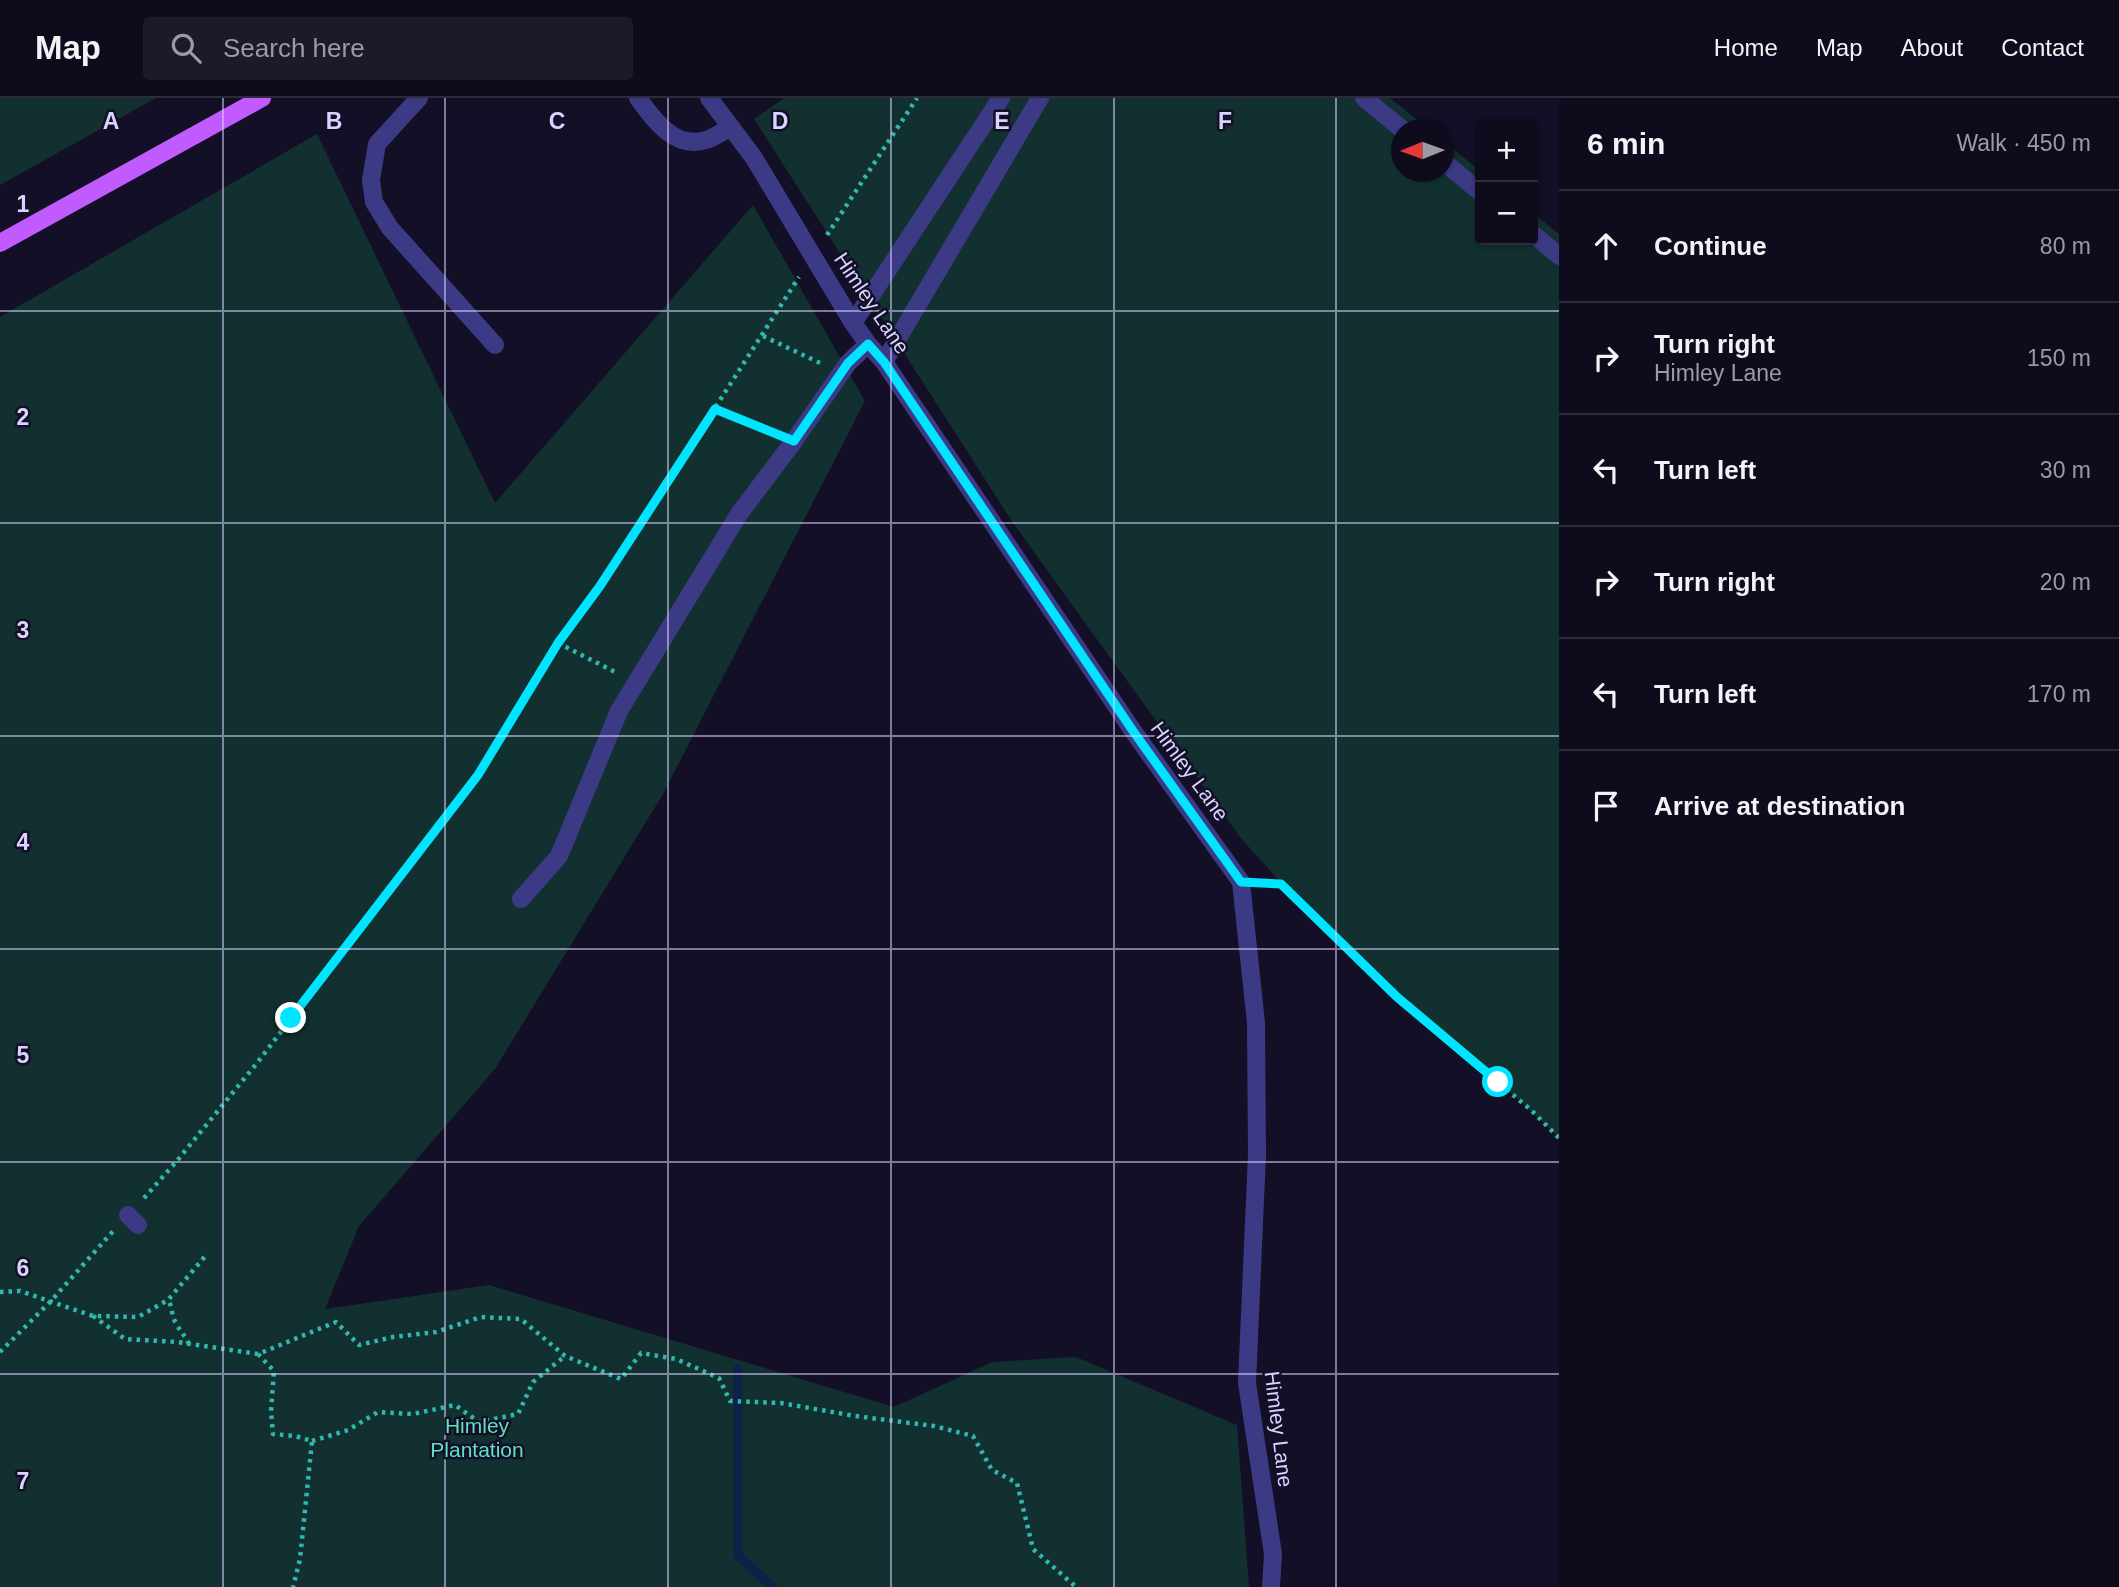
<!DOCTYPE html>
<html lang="en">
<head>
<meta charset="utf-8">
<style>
  body { margin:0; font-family:Helvetica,sans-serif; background:#1c1929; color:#f1f3f6 }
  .controls { position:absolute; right:21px; top:21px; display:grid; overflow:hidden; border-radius:7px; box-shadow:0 2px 5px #0004 }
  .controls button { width:63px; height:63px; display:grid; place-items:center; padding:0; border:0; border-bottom:2px solid #2e2b3b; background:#0e0b1c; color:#f1f3f6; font:35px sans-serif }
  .compass { position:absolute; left:1391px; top:21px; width:63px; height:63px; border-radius:50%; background:#0e0b1c; box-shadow:0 2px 5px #0004; rotate:269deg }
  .stop { position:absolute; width:21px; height:21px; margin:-16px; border:5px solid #00e5ff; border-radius:50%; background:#fff }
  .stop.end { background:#00e5ff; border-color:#fff; box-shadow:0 2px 7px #0008 }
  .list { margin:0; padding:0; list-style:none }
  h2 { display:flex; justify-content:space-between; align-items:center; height:91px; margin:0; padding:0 28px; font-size:30px }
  h2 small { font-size:23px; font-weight:400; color:#9b9ba3 }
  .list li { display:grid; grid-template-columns:46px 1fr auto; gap:21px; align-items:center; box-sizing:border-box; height:112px; padding:0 28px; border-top:2px solid #2e2b3b }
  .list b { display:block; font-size:26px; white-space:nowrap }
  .list p { margin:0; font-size:23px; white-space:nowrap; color:#9b9ba3 }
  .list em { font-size:23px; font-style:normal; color:#9b9ba3 }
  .icon { flex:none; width:38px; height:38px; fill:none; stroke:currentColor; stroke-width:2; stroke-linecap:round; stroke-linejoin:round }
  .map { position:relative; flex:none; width:1559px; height:1489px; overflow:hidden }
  header { display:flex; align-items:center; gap:42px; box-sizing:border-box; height:98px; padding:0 35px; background:#0e0b1c; border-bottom:2px solid #2e2b3b }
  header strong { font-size:33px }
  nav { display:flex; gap:38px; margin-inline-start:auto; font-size:24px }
  .search { width:490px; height:63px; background:#1c1929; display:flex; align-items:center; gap:18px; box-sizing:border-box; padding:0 24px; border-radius:7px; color:#9b9ba3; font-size:26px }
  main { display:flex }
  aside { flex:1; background:#0e0b1c }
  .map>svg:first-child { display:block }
  .green { fill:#12302f }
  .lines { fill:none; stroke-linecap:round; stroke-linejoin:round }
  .stream { stroke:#0c2248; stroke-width:9 }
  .path { stroke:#2fb8b0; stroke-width:4.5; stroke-dasharray:3.5 5; stroke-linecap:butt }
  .minor { stroke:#3d3a85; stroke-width:18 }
  .major { stroke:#c25bff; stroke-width:18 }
  .route { stroke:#00e5ff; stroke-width:9 }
  .grid { fill:none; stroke:#d9d4ff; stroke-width:2; stroke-opacity:0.55 }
  .labels { text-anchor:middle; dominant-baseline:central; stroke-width:5; stroke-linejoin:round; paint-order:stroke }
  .street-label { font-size:21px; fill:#d9d4ff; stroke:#130f26 }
  .park-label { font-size:21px; fill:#5fe0c0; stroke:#130f26 }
  .grid-label { font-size:23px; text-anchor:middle; font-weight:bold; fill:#d9d4ff; stroke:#130f26; stroke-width:5; stroke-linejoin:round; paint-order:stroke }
</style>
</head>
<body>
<header>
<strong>Map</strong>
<div class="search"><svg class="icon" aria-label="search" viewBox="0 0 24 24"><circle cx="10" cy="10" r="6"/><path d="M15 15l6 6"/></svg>Search here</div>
<nav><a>Home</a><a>Map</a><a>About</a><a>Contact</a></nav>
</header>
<main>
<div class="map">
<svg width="1559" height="1489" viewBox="0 0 1559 1489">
  <rect width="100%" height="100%" fill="#130f26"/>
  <!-- green -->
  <path class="green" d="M0,0h156l-156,87z
    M784,0h606l39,31 -27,1v42h42v-31l36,30v69h53v-27l26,21v904c-50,-51 -108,-93 -162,-140 -55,-50 -108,-105 -157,-161l-227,-314 -259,-404z
    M317,36l178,369 258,-298 112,196 -202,393 -168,275 -136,157 -34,83 164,-24 405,122 98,-45 84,-5 161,68 12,162h-1249v-1270z"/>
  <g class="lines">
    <!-- stream -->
    <path class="stream" d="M738,1271v187l35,31"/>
    <!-- path -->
    <path class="path" d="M827,137l90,-137
      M763,238l57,27
      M715,311l59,24
      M558,545l59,30
      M1263,785l18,1 116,113 134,113 28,28
      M144,1100l32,-36 81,-99 221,-288 80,-132 42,-56 199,-310
      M0,1194l20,-1 73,25 45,1 30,-17
      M93,1218l32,23 52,3 81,12 78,-32 23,23 34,-8 43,-5 45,-15 40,2 44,37 56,23 20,-26 35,6 43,19 11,23 51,2 74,13 79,10 39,10 19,34 25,13 16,66 43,38
      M189,1246c-4,-8 -9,-13 -13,-21 -5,-7 -3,-16 -8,-23l39,-46
      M0,1254l51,-51 63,-71
      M258,1256l16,17 -3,40 2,23 22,2 17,5 -12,118 -7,28
      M312,1343l36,-11 30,-18 35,2 42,-9 24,17 39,-8 15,-32 32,-26"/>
    <!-- minor -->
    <path class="minor" d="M419,0l-42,46 -6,36 3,22 16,26 105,117
      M638,0c15,21 37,52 68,42 8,-2 17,-9 25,-13
      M709,0l45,60 99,165 15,21 16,18 249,369 108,151 15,141 1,131 -10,229 26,171 -2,33
      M1364,0l39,32
      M1444,64l36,30
      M1533,136l26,22
      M853,225l148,-225
      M884,264l156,-264
      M521,801l38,-43 60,-145 120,-197 55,-73 54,-78 20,-19
      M128,1117l10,10"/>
    <!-- major -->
    <path class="major" d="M0,145l262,-145"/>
  </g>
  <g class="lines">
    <!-- route -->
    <path class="route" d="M291,920l187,-243 80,-132 42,-57 115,-177 79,32 54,-78 20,-19 16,18 249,369 108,151 40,2 116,113 101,85"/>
  </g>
  <!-- grid -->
  <path class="grid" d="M223,0v1489M445,0v1489M668,0v1489M891,0v1489M1114,0v1489M1336,0v1489M0,213h1559M0,425h1559M0,638h1559M0,851h1559M0,1064h1559M0,1276h1559"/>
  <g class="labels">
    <!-- street labels -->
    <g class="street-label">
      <text transform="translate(872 205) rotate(56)">Himley Lane</text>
      <text transform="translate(1190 673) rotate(54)">Himley Lane</text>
      <text transform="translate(1279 1331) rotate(83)">Himley Lane</text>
    </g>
    <!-- park labels -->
    <g class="park-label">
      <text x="477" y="1327">Himley<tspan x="477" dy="24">Plantation</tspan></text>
    </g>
  </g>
  <g class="grid-label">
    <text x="111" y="31">A</text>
    <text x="334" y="31">B</text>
    <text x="557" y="31">C</text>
    <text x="780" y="31">D</text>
    <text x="1002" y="31">E</text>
    <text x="1225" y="31">F</text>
    <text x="23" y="114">1</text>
    <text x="23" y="327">2</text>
    <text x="23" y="540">3</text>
    <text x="23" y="752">4</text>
    <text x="23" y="965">5</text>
    <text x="23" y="1178">6</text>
    <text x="23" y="1391">7</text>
  </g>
</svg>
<div class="controls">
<button>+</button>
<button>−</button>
</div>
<svg class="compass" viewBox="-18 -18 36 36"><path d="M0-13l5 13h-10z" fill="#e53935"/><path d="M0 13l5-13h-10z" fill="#9b9ba3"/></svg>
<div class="stop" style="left:1498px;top:984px"></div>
<div class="stop end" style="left:291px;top:920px"></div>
</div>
<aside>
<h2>6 min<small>Walk · 450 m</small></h2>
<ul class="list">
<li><svg class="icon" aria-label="ahead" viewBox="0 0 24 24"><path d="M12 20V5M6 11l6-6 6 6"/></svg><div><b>Continue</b></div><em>80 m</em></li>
<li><svg class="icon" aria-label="right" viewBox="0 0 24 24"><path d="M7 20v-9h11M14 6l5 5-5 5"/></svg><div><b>Turn right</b><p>Himley Lane</p></div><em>150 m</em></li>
<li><svg class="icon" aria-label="left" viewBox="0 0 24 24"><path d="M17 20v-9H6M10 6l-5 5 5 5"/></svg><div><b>Turn left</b></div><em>30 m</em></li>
<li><svg class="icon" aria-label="right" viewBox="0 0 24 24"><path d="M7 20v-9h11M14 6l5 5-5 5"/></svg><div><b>Turn right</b></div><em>20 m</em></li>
<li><svg class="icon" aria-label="left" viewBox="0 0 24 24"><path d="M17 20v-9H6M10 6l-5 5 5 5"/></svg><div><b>Turn left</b></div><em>170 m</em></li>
<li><svg class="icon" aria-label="arrive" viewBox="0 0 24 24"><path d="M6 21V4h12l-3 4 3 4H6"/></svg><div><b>Arrive at destination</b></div></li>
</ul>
</aside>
</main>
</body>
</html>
